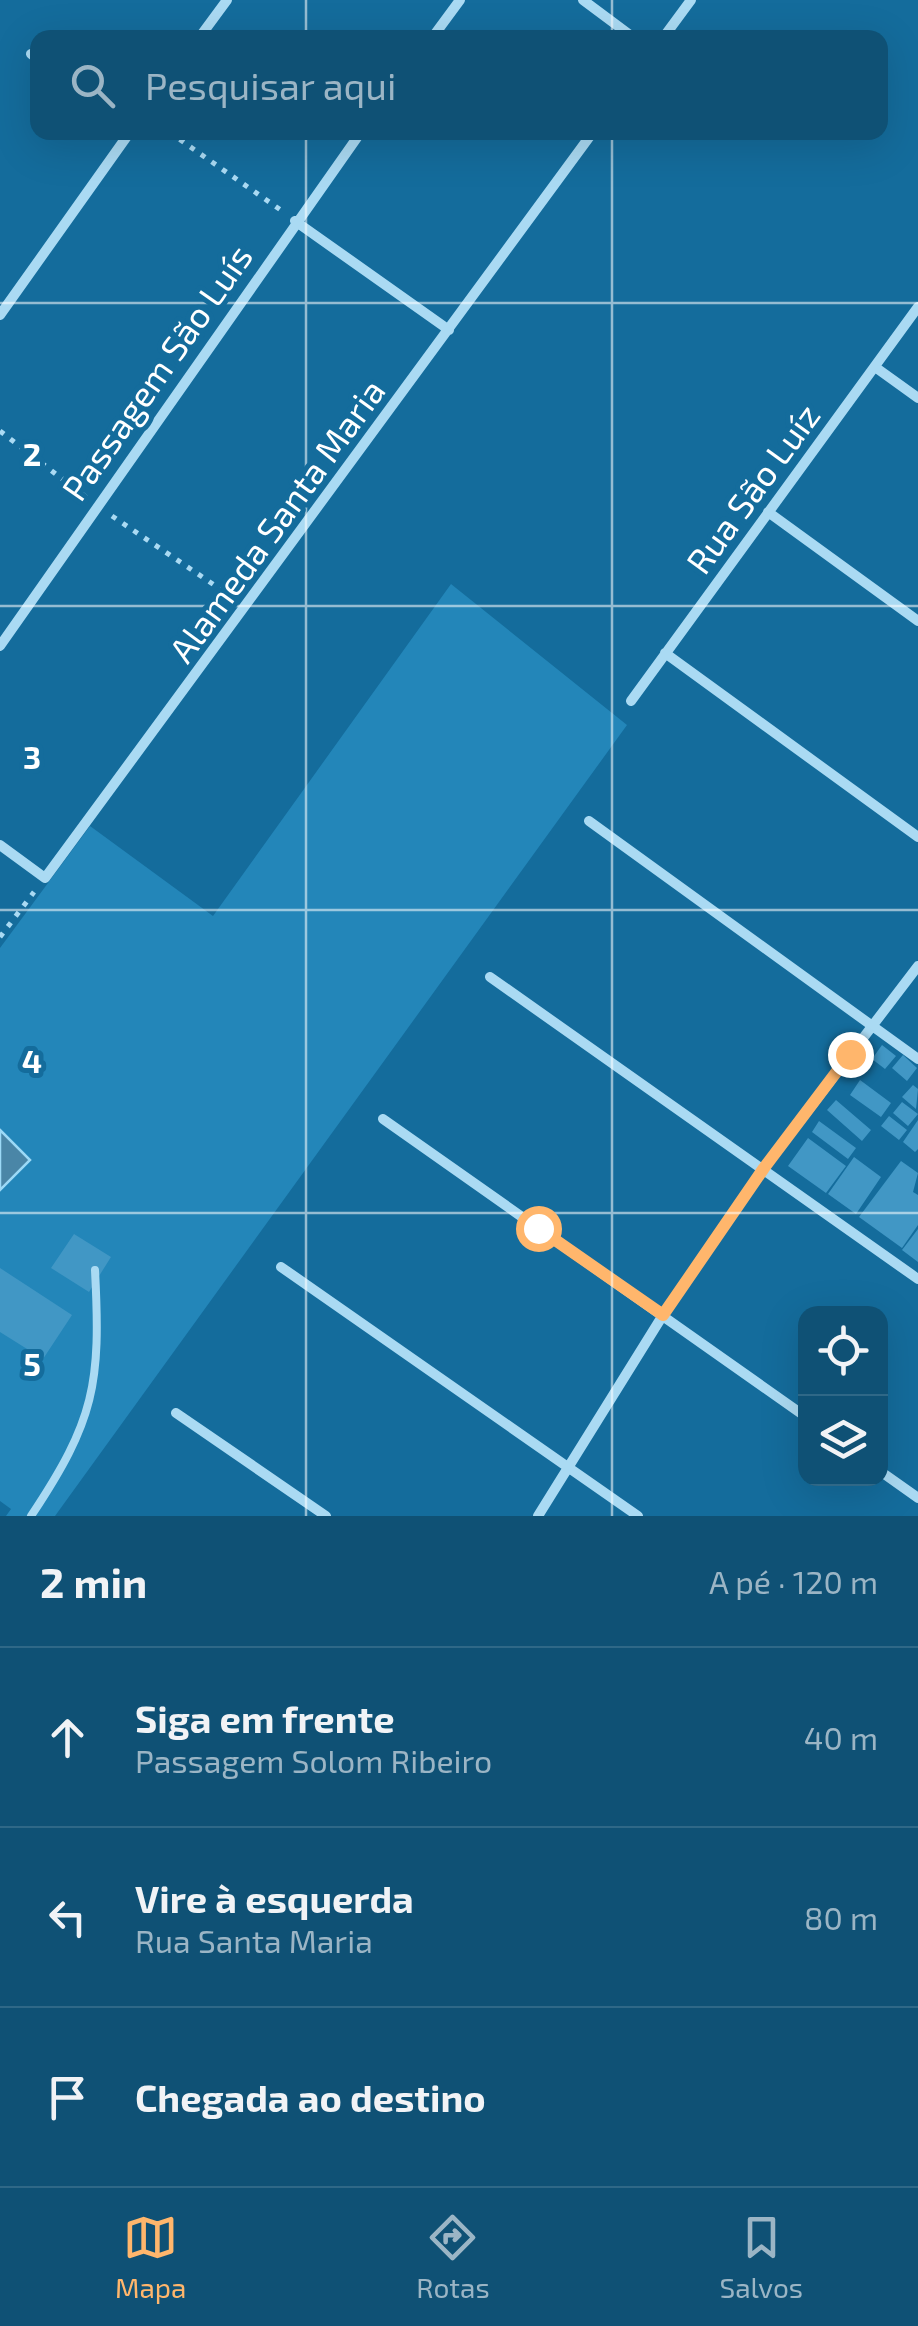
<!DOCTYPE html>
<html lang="pt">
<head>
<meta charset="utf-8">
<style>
  body { margin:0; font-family:"Exo 2",sans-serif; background:#18577a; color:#f1f3f6 }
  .controls { position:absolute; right:30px; bottom:30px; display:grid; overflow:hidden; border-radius:20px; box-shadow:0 10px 40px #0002 }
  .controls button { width:90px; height:90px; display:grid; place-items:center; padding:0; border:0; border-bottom:2px solid #2f6887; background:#0f5175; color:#f1f3f6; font:50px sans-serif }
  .stop { position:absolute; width:30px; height:30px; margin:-22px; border:8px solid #ffb66c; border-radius:50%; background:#fff }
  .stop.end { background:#ffb66c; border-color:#fff; box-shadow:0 2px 10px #0008 }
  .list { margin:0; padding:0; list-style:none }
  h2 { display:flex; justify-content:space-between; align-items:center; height:130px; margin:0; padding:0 40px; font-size:42px }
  h2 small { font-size:32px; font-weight:400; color:#9bb5c5 }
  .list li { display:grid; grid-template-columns:65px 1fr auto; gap:30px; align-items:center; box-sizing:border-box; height:180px; padding:0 40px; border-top:2px solid #2f6887 }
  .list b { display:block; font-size:38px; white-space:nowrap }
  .list p { margin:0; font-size:32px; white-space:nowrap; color:#9bb5c5 }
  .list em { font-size:32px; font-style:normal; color:#9bb5c5 }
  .icon { flex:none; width:55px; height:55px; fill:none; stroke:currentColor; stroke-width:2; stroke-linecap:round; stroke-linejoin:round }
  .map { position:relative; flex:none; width:918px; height:1516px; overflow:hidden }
  .search { position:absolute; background:#0f5175; box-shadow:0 10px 40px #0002; left:30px; right:30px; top:30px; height:110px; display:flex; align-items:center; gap:25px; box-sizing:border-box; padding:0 35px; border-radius:20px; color:#9bb5c5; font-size:38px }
  .sheet { height:670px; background:#0f5175 }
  nav { display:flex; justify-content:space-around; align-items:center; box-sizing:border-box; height:140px; border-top:2px solid #2f6887; background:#0f5175; font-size:28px; color:#9bb5c5 }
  nav a { display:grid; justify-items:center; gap:5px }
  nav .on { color:#ffb66c }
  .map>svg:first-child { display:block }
  .green { fill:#2386b9 }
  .water { fill:#4a86a7; stroke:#9cd9f6; stroke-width:2.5 }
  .building { fill:#4197c5 }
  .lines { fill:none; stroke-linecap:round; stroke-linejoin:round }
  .path { stroke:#aadaf3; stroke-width:5; stroke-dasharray:5 8; stroke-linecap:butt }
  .service { stroke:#aadaf3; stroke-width:8 }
  .minor { stroke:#aadaf3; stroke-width:10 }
  .route { stroke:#ffb66c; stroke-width:12 }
  .grid { fill:none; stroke:#fff; stroke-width:2.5; stroke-opacity:0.55 }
  .labels { text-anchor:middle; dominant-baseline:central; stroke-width:10; stroke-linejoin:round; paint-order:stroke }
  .street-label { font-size:35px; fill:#fff; stroke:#146c9c }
  .grid-label { font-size:32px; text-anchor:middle; font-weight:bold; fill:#fff; stroke:#146c9c; stroke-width:10; stroke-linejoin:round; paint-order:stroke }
</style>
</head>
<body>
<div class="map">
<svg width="918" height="1516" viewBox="0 0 918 1516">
  <rect width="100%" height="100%" fill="#146c9c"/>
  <!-- green -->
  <path class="green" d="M451,584l176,141 -572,791h-49l5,-7 -11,-8v-553l90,-122 123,90z"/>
  <!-- water -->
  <path class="water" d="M0,1130l30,30 -30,30z"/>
  <!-- building -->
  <path class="building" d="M882,1045l14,11 -11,13 -13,-10z
    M903,1055l14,13 -10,13 -15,-13z
    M860,1080l31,23 -10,14 -31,-22z
    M913,1085l5,4 -2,20 -14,-12z
    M836,1100l35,30 -9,11 -35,-31z
    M902,1102l16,12 -10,12 -15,-13z
    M889,1116l18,14 -8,10 -18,-14z
    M918,1120v29l-3,3 -12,-10z
    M819,1121l37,27 -8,11 -36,-27z
    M808,1138l38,28 -20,27 -38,-27z
    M854,1157l27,20 -25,37 -28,-20z
    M901,1161l17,12 -5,19 5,3v30l-16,23 -43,-31z
    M918,1229v33l-16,-12z
    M74,1234l37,23 -22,35 -38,-24z
    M0,1268l72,47 -29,44 -43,-27z"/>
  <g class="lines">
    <!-- path -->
    <path class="path" d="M169,132l116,81
      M0,431l87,67
      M112,516l120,81
      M0,937l34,-45"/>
    <!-- service -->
    <path class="service" d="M31,1516c64,-96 70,-132 64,-246"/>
    <!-- minor -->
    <path class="minor" d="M583,0l51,38
      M199,38l28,-38
      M432,38l28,-38
      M663,38l28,-38
      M31,54l7,5
      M295,221l154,109
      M0,315l130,-183
      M875,367l43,31
      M768,512l150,109
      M0,646l361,-514
      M665,653l253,184
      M631,701l287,-394
      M589,821l329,238
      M0,845l45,33 548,-746
      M490,977l428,302
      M383,1119l423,298
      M281,1267l357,249
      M176,1413l150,103
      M880,1471l38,27
      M538,1516l125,-201 101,-147 154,-202"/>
  </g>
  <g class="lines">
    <!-- route -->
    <path class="route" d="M538,1228l125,87 101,-147 86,-114"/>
  </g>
  <!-- grid -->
  <path class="grid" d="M306,0v38M612,0v38M306,132v1384M612,132v1384M0,303h918M0,606h918M0,910h918M0,1213h918"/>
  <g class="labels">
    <!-- street labels -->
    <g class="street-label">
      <text transform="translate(156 372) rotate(-55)">Passagem São Luís</text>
      <text transform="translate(752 488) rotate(-54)">Rua São Luíz</text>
      <text transform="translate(276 520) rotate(-54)">Alameda Santa Maria</text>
    </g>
  </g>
  <g class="grid-label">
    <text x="32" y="466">2</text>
    <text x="32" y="769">3</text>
    <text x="32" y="1073">4</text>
    <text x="32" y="1376">5</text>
  </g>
</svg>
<div class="controls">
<button><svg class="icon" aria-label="locate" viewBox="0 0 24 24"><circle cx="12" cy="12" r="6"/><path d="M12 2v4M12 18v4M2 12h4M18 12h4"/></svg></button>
<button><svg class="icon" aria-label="layers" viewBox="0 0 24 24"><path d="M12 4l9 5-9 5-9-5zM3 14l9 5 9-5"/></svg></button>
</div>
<div class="stop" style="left:538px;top:1228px"></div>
<div class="stop end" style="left:850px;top:1054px"></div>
<div class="search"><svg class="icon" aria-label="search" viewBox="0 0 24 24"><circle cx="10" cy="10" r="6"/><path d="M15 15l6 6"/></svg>Pesquisar aqui</div>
</div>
<section class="sheet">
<h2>2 min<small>A pé · 120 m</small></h2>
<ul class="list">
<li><svg class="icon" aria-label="ahead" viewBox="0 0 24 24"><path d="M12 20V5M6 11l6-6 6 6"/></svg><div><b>Siga em frente</b><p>Passagem Solom Ribeiro</p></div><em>40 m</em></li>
<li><svg class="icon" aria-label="left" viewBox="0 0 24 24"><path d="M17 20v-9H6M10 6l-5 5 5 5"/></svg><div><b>Vire à esquerda</b><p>Rua Santa Maria</p></div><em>80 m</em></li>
<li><svg class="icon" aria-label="arrive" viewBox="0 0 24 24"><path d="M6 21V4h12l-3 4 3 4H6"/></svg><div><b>Chegada ao destino</b></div></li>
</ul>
</section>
<nav>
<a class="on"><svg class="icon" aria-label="map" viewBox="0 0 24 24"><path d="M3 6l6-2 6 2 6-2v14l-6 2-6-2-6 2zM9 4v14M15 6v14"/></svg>Mapa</a>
<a><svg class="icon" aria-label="directions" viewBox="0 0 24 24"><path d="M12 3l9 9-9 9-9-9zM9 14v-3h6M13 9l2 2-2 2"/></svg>Rotas</a>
<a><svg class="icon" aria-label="saved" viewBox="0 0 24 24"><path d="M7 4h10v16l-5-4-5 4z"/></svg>Salvos</a>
</nav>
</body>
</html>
